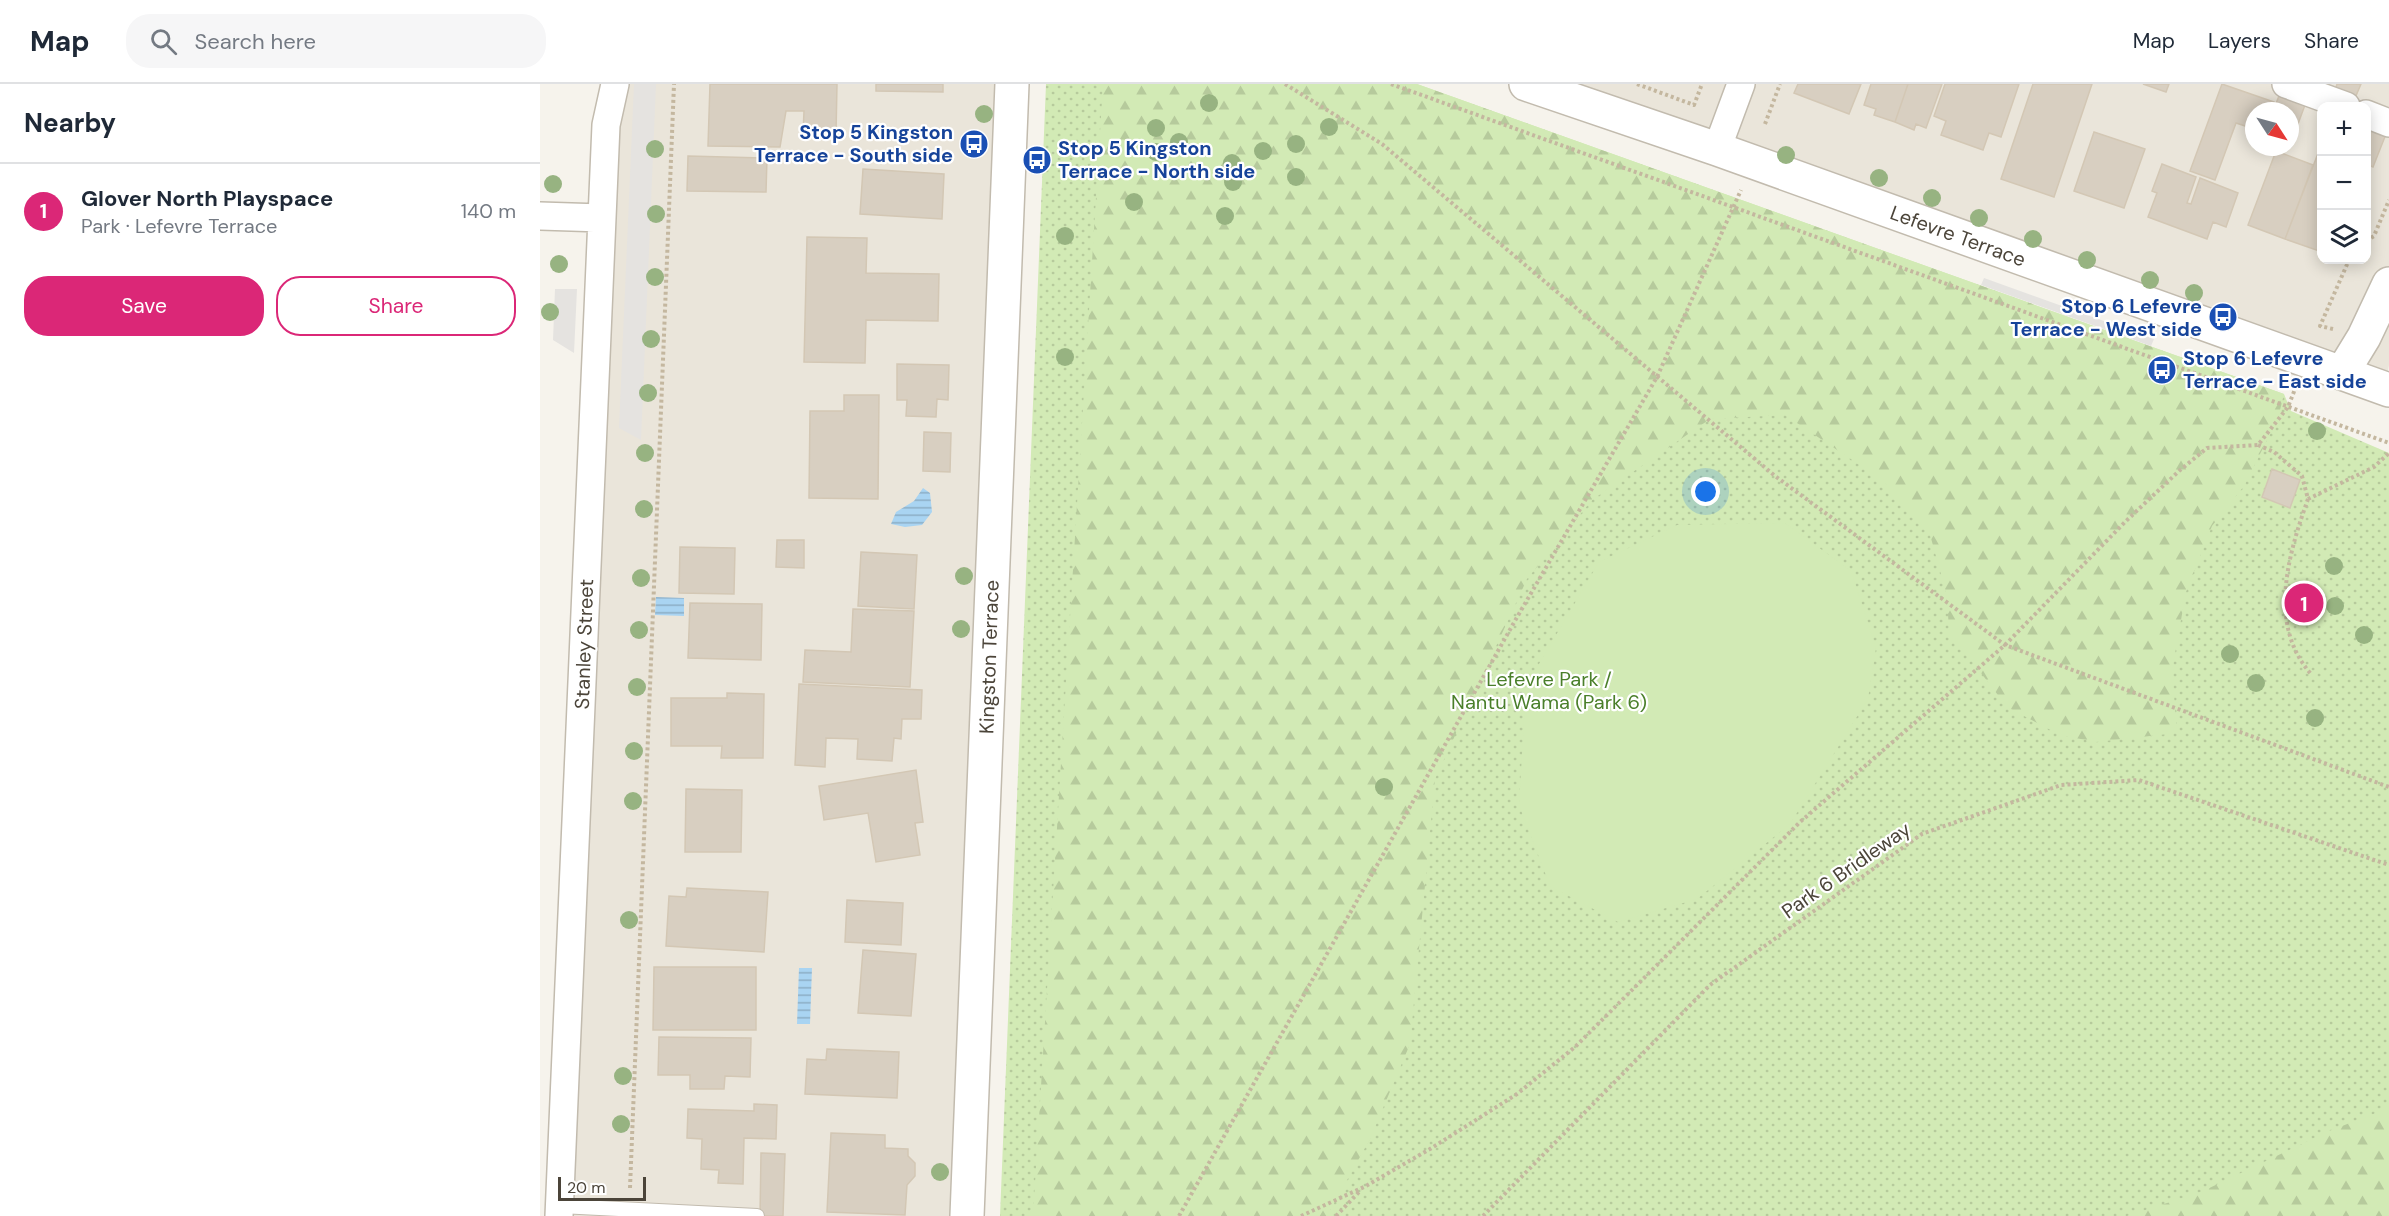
<!DOCTYPE html>
<html lang="en">
<head>
<meta charset="utf-8">
<style>
  body { margin:0; font-family:"DM Sans",sans-serif; background:#f6f6f7; color:#1f2937 }
  .controls { position:absolute; right:18px; top:18px; display:grid; overflow:hidden; border-radius:12px; box-shadow:0 3px 15px #0003 }
  .controls button { width:54px; height:54px; display:grid; place-items:center; padding:0; border:0; border-bottom:2px solid #e0e1e3; background:#fff; color:#1f2937; font:30px sans-serif }
  .compass { position:absolute; left:1705px; top:18px; width:54px; height:54px; border-radius:50%; background:#fff; box-shadow:0 3px 15px #0003; rotate:126deg }
  .scale { position:absolute; left:18px; bottom:15px; width:88px; box-sizing:border-box; padding-left:6px; border:3px solid #4b4439; border-top:0; font-size:16px; line-height:21px; white-space:nowrap; color:#4b4439; -webkit-text-stroke:4px #fff; paint-order:stroke }
  .you { position:absolute; left:1166px; top:408px; width:21px; height:21px; margin:-15px; border:4px solid #fff; border-radius:50%; background:#1a73e8; box-shadow:0 0 0 9px #1a73e833 }
  .badge { display:grid; place-items:center; width:39px; height:39px; border-radius:50%; background:#db2777; color:#fff; font-size:20px; font-weight:700 }
  .pin { position:absolute; translate:-50% -50%; border:3px solid #fff; box-shadow:0 2px 6px #0006 }
  .list { margin:0; padding:0; list-style:none }
  h2 { display:flex; justify-content:space-between; align-items:center; height:78px; margin:0; padding:0 24px; font-size:26px }
  h2 small { font-size:20px; font-weight:400; color:#747a83 }
  .list li { display:grid; grid-template-columns:39px 1fr auto; gap:18px; align-items:center; box-sizing:border-box; height:96px; padding:0 24px; border-top:2px solid #e0e1e3 }
  .list b { display:block; font-size:22px; white-space:nowrap }
  .list p { margin:0; font-size:20px; white-space:nowrap; color:#747a83 }
  .list em { font-size:20px; font-style:normal; color:#747a83 }
  .actions { display:flex; gap:12px; padding:18px 24px }
  .actions a { flex:1; padding:14px 0; border:2px solid #db2777; border-radius:24px; text-align:center; font-size:21px; color:#db2777 }
  .actions .main { background:#db2777; color:#fff }
  .icon { flex:none; width:33px; height:33px; fill:none; stroke:currentColor; stroke-width:2; stroke-linecap:round; stroke-linejoin:round }
  .map { position:relative; flex:none; width:1849px; height:1132px; overflow:hidden }
  header { display:flex; align-items:center; gap:36px; box-sizing:border-box; height:84px; padding:0 30px; background:#fff; border-bottom:2px solid #e0e1e3 }
  header strong { font-size:28px }
  nav { display:flex; gap:33px; margin-inline-start:auto; font-size:21px }
  .search { width:420px; height:54px; background:#f6f6f7; display:flex; align-items:center; gap:15px; box-sizing:border-box; padding:0 21px; border-radius:24px; color:#747a83; font-size:22px }
  main { display:flex }
  aside { flex:1; background:#fff }
  .map>svg:first-child { display:block }
  .residential { fill:#eae5da; fill-rule:evenodd }
  .green { fill:url(#green-dots) }
  .forest { fill:url(#forest-firs) }
  .pitch { fill:#d2eab5 }
  .parking { fill:#e5e3e0 }
  .water { fill:url(#water-rules) }
  .building { fill:#d8cfc1; stroke:#d3c7b4; stroke-width:1.5 }
  .lines { fill:none; stroke-linecap:round; stroke-linejoin:round }
  .service-casing { stroke:#c2bbae; stroke-width:16 }
  .minor-casing { stroke:#c2bbae; stroke-width:30 }
  .tertiary-casing { stroke:#c2bbae; stroke-width:36 }
  .path { stroke:#c4b79f; stroke-width:4; stroke-dasharray:3 3; stroke-linecap:butt }
  .service { stroke:#fff; stroke-width:14 }
  .minor { stroke:#fff; stroke-width:27 }
  .tertiary { stroke:#fff; stroke-width:33 }
  .tree { fill:#97b381 }
  .labels { text-anchor:middle; dominant-baseline:central; stroke-width:4.5; stroke-linejoin:round; paint-order:stroke }
  .transit-label { font-size:20px; font-weight:bold; fill:#164399; stroke:#fff; text-anchor:end }
  .street-label { font-size:20px; fill:#4b4439; stroke:#fff }
  .park-label { font-size:20px; fill:#4a7f2a; stroke:#fff }
</style>
</head>
<body>
<header>
<strong>Map</strong>
<div class="search"><svg class="icon" aria-label="search" viewBox="0 0 24 24"><circle cx="10" cy="10" r="6"/><path d="M15 15l6 6"/></svg>Search here</div>
<nav><a>Map</a><a>Layers</a><a>Share</a></nav>
</header>
<main>
<aside>
<h2>Nearby<small></small></h2>
<ul class="list">
<li><span class="badge">1</span><div><b>Glover North Playspace</b><p>Park · Lefevre Terrace</p></div><em>140 m</em></li>
</ul>
<div class="actions"><a class="main">Save</a><a>Share</a></div>
</aside>
<div class="map">
<svg width="1849" height="1132" viewBox="0 0 1849 1132">
  <defs>
    <pattern id="green-dots" width="8" height="8" patternUnits="userSpaceOnUse" patternTransform="scale(1.5)"><rect width="8" height="8" fill="#d2eab5"/><path d="M2 2h.1M6 6h.1" fill="none" stroke="#b6ca9c" stroke-width="1.8" stroke-linecap="round"/></pattern>
    <pattern id="forest-firs" width="22" height="20" patternUnits="userSpaceOnUse" patternTransform="scale(1.5)"><rect width="22" height="20" fill="#d2eab5"/><path d="M5 1l3.5 6h-7zM16 11l3.5 6h-7z" fill="#b6ca9c"/></pattern>
    <pattern id="water-rules" width="6" height="5" patternUnits="userSpaceOnUse" patternTransform="scale(1.5)"><rect width="6" height="5" fill="#a9d4f2"/><path d="M0 2.5h6" fill="none" stroke="#8caec5"/></pattern>
  </defs>
  <rect width="100%" height="100%" fill="#f6f3ec"/>
  <!-- residential -->
  <path class="residential" d="M75,0h397l-45,1132h-406z
    M986,0h863v281l-5,24zM1782,22h44v154h-44zM1714,27h36v36h-36z"/>
  <!-- green -->
  <path class="green" d="M506,0h371l867,310 7,17 98,42v763h-1389z"/>
  <!-- forest -->
  <path class="forest" d="M563,0h314l867,310 -6,24 -34,68 -32,40 -26,66 -14,78 5,63 -81,9 -36,-7 -53,-28 -58,-76 -2,-35 -18,-65 -47,-51 -97,-65 -75,4 -118,81 -65,79 -92,200 -25,265 -40,95 -43,77h-294z
    M1849,1024v108h-262l74,-24 128,-61z"/>
  <!-- pitch -->
  <path class="pitch" d="M1245,439l66,48 25,77 -8,51 -78,125 -93,75 -79,23 -68,-36 -31,-81 7,-119 73,-124 78,-37z"/>
  <!-- parking -->
  <path class="parking" d="M94,0h22l-15,356 -22,-12z
    M1444,194l170,61 -3,7 -170,-61z
    M15,205h22l-3,64 -21,-13z"/>
  <!-- water -->
  <path class="water" d="M383,404l7,5 2,19 -10,13 -17,2 -14,-3 5,-12 18,-11z
    M116,513l28,1v18l-29,-1z
    M259,884h13l-2,56h-13z"/>
  <!-- building -->
  <path class="building" d="M170,0h127l-1,50 -33,1 1,-24h-18l-6,36 -72,-1z
    M336,0h67v8l-67,-1z
    M1258,0h63l-12,30 -55,-21z
    M1331,0h37l-13,38 -21,-7 2,-6 -12,-4z
    M1368,0h34l-16,44 -10,-4 -2,6 -19,-8z
    M1405,0h74l-18,53 -12,-4 -6,17 -42,-15 5,-14 -12,-5z
    M1493,0h59l-38,113 -53,-18z
    M1603,0h26l-3,8z
    M1682,0l52,18 -3,9h-17v18l-18,-6 -21,57 -25,-9z
    M1797,0h24l-6,14 -20,-7z
    M1739,12l26,9 -10,27 -5,-2v-19h-17z
    M1826,37l22,8 -15,38 -7,-3z
    M1554,48l51,17 -21,59 -50,-17z
    M1782,59v109l-37,-13z
    M1736,67l37,14 -28,74 -37,-14z
    M148,72l79,2 -1,34 -79,-1z
    M1622,80l34,13 -9,26 4,1 9,-26 38,15 -12,34 -13,-5 -6,17 -59,-22 9,-24 -5,-2z
    M323,85l81,5 -2,45 -82,-5z
    M267,153l60,1 -1,35 73,1 -1,47 -72,-1 -1,43 -61,-1z
    M357,280l52,1 -1,35 -11,-1 -1,18 -30,-1 1,-16h-10z
    M304,311h35l-1,104 -69,-1 1,-87h34z
    M384,348l27,1 -1,39 -27,-1z
    M1732,385l28,11 -10,28 -28,-11z
    M237,456h27v28l-28,-1z
    M140,463l55,1 -1,46 -55,-1z
    M321,468l56,3 -3,54 -56,-3z
    M150,519l72,1 -1,56 -73,-2z
    M313,525l61,2 -4,76 -107,-5 2,-32 46,2z
    M259,600l123,6 -1,29h-19l-1,20 -7,-1 -2,23 -35,-2 1,-20 -32,-1 -1,29 -30,-2z
    M187,609l37,1 -1,64h-42l1,-12h-51v-48h56z
    M376,686l7,52 -8,1 5,32 -44,7 -8,-49 -44,7 -5,-34z
    M146,705l56,1 -1,62h-56z
    M147,804l81,4 -4,60 -98,-6 3,-50 17,1z
    M307,816l56,3 -2,42 -56,-3z
    M323,866l53,4 -5,62 -53,-3z
    M114,883h102v63h-103z
    M119,953l92,1 -1,39 -25,-1 -1,13h-34v-14h-32z
    M287,965l72,3 -2,46 -92,-4 2,-35 19,1z
    M214,1020l23,1 -1,34 -32,-1 -1,46 -25,-1 1,-13 -18,-1 1,-30 -15,-1 1,-29 66,2z
    M291,1049l54,2v13l23,1v7l7,7v13l-8,9 -2,30 -78,-3z
    M221,1069l24,1 -2,62h-23z"/>
  <g class="lines">
    <!-- service casing -->
    <g class="service-casing">
      <path id="service" d="M20,1122l197,10"/>
    </g>
    <!-- minor casing -->
    <g class="minor-casing">
      <path id="minor" d="M1746,0l60,22
        M1826,30l23,9
        M1177,65l24,-65
        M0,132l62,2
        M19,1132l47,-1091 9,-41"/>
    </g>
    <!-- tertiary casing -->
    <g class="tertiary-casing">
      <path id="tertiary" d="M986,0l191,65 672,241
        M1802,289l22,-36 25,-53
        M427,1132l45,-1132"/>
    </g>
    <!-- path -->
    <path class="path" d="M745,0l97,60 393,332 230,169 384,142
      M851,0l998,359
      M1097,0l57,21 8,-21
      M1225,40l15,-40
      M1826,157l8,-5 15,-36
      M1793,245l-13,-3 29,-66
      M1718,361l16,7 28,24 6,23 66,-32 15,-14
      M1768,415c-20,56 -41,127 4,176
      M90,1104l44,-1104
      M639,1132l337,-597 141,-242 84,-187
      M761,1132l63,-29 66,-38 87,-55 58,-47 225,-225 205,-177 120,-123 54,-51 28,-23 51,-3 30,-38 7,-18
      M796,1132l25,-26
      M943,1132l227,-231 212,-151 139,-49 78,-5 250,85"/>
    <!-- service -->
    <use href="#service" class="service"/>
    <!-- minor -->
    <use href="#minor" class="minor"/>
    <!-- tertiary -->
    <use href="#tertiary" class="tertiary"/>
  </g>
  <!-- trees -->
  <g class="tree">
    <circle cx="669" cy="19" r="9"/>
    <circle cx="444" cy="30" r="9"/>
    <circle cx="789" cy="43" r="9"/>
    <circle cx="616" cy="44" r="9"/>
    <circle cx="639" cy="58" r="9"/>
    <circle cx="756" cy="60" r="9"/>
    <circle cx="115" cy="65" r="9"/>
    <circle cx="723" cy="67" r="9"/>
    <circle cx="616" cy="68" r="9"/>
    <circle cx="1246" cy="71" r="9"/>
    <circle cx="692" cy="79" r="9"/>
    <circle cx="756" cy="93" r="9"/>
    <circle cx="1339" cy="94" r="9"/>
    <circle cx="693" cy="98" r="9"/>
    <circle cx="13" cy="100" r="9"/>
    <circle cx="1392" cy="114" r="9"/>
    <circle cx="594" cy="118" r="9"/>
    <circle cx="116" cy="130" r="9"/>
    <circle cx="685" cy="132" r="9"/>
    <circle cx="1439" cy="134" r="9"/>
    <circle cx="525" cy="152" r="9"/>
    <circle cx="1493" cy="155" r="9"/>
    <circle cx="1547" cy="176" r="9"/>
    <circle cx="19" cy="180" r="9"/>
    <circle cx="115" cy="193" r="9"/>
    <circle cx="1610" cy="196" r="9"/>
    <circle cx="1654" cy="209" r="9"/>
    <circle cx="10" cy="228" r="9"/>
    <circle cx="111" cy="255" r="9"/>
    <circle cx="525" cy="273" r="9"/>
    <circle cx="108" cy="309" r="9"/>
    <circle cx="1777" cy="347" r="9"/>
    <circle cx="105" cy="369" r="9"/>
    <circle cx="104" cy="425" r="9"/>
    <circle cx="1794" cy="482" r="9"/>
    <circle cx="424" cy="492" r="9"/>
    <circle cx="101" cy="494" r="9"/>
    <circle cx="1795" cy="522" r="9"/>
    <circle cx="421" cy="545" r="9"/>
    <circle cx="99" cy="546" r="9"/>
    <circle cx="1824" cy="551" r="9"/>
    <circle cx="1690" cy="570" r="9"/>
    <circle cx="1716" cy="599" r="9"/>
    <circle cx="97" cy="603" r="9"/>
    <circle cx="1775" cy="634" r="9"/>
    <circle cx="94" cy="667" r="9"/>
    <circle cx="844" cy="703" r="9"/>
    <circle cx="93" cy="717" r="9"/>
    <circle cx="89" cy="836" r="9"/>
    <circle cx="83" cy="992" r="9"/>
    <circle cx="81" cy="1040" r="9"/>
    <circle cx="400" cy="1088" r="9"/>
  </g>
  <!-- icons -->
  <defs>
    <g id="bus-disc" transform="scale(1.5)"><circle r="9.5" fill="#1a4fb4" stroke="#fff"/><path d="M-5-6H5V4H4V6H2V4H-2V6H-4V4H-5ZM-3.5-4V0h7V-4ZM-3.5 1.2v1.5H-2V1.2ZM2 1.2v1.5H3.5V1.2Z" fill="#fff"/></g>
  </defs>
  <g fill-rule="evenodd">
    <use href="#bus-disc" x="434" y="60"/>
    <use href="#bus-disc" x="497" y="76"/>
    <use href="#bus-disc" x="1683" y="233"/>
    <use href="#bus-disc" x="1622" y="286"/>
  </g>
  <g class="labels">
    <!-- transit labels -->
    <g class="transit-label">
      <text x="413" y="48">Stop 5 Kingston<tspan x="413" dy="23">Terrace - South side</tspan></text>
      <text x="518" y="64" text-anchor="start">Stop 5 Kingston<tspan x="518" dy="23">Terrace - North side</tspan></text>
      <text x="1662" y="222">Stop 6 Lefevre<tspan x="1662" dy="23">Terrace - West side</tspan></text>
      <text x="1643" y="274" text-anchor="start">Stop 6 Lefevre<tspan x="1643" dy="23">Terrace - East side</tspan></text>
    </g>
    <!-- street labels -->
    <g class="street-label">
      <text transform="translate(1418 152) rotate(20)">Lefevre Terrace</text>
      <text transform="translate(44 560) rotate(-88)">Stanley Street</text>
      <text transform="translate(449 573) rotate(-88)">Kingston Terrace</text>
      <text transform="translate(1306 786) rotate(-35)">Park 6 Bridleway</text>
    </g>
    <!-- park labels -->
    <g class="park-label">
      <text x="1009" y="595">Lefevre Park /<tspan x="1009" dy="23">Nantu Wama (Park 6)</tspan></text>
    </g>
  </g>
</svg>
<div class="controls">
<button>+</button>
<button>−</button>
<button><svg class="icon" aria-label="layers" viewBox="0 0 24 24"><path d="M12 4l9 5-9 5-9-5zM3 14l9 5 9-5"/></svg></button>
</div>
<svg class="compass" viewBox="-18 -18 36 36"><path d="M0-13l5 13h-10z" fill="#e53935"/><path d="M0 13l5-13h-10z" fill="#747a83"/></svg>
<div class="scale">20 m</div>
<div class="you"></div>
<div class="pin badge" style="left:1764px;top:519px">1</div>
</div>
</main>
</body>
</html>
